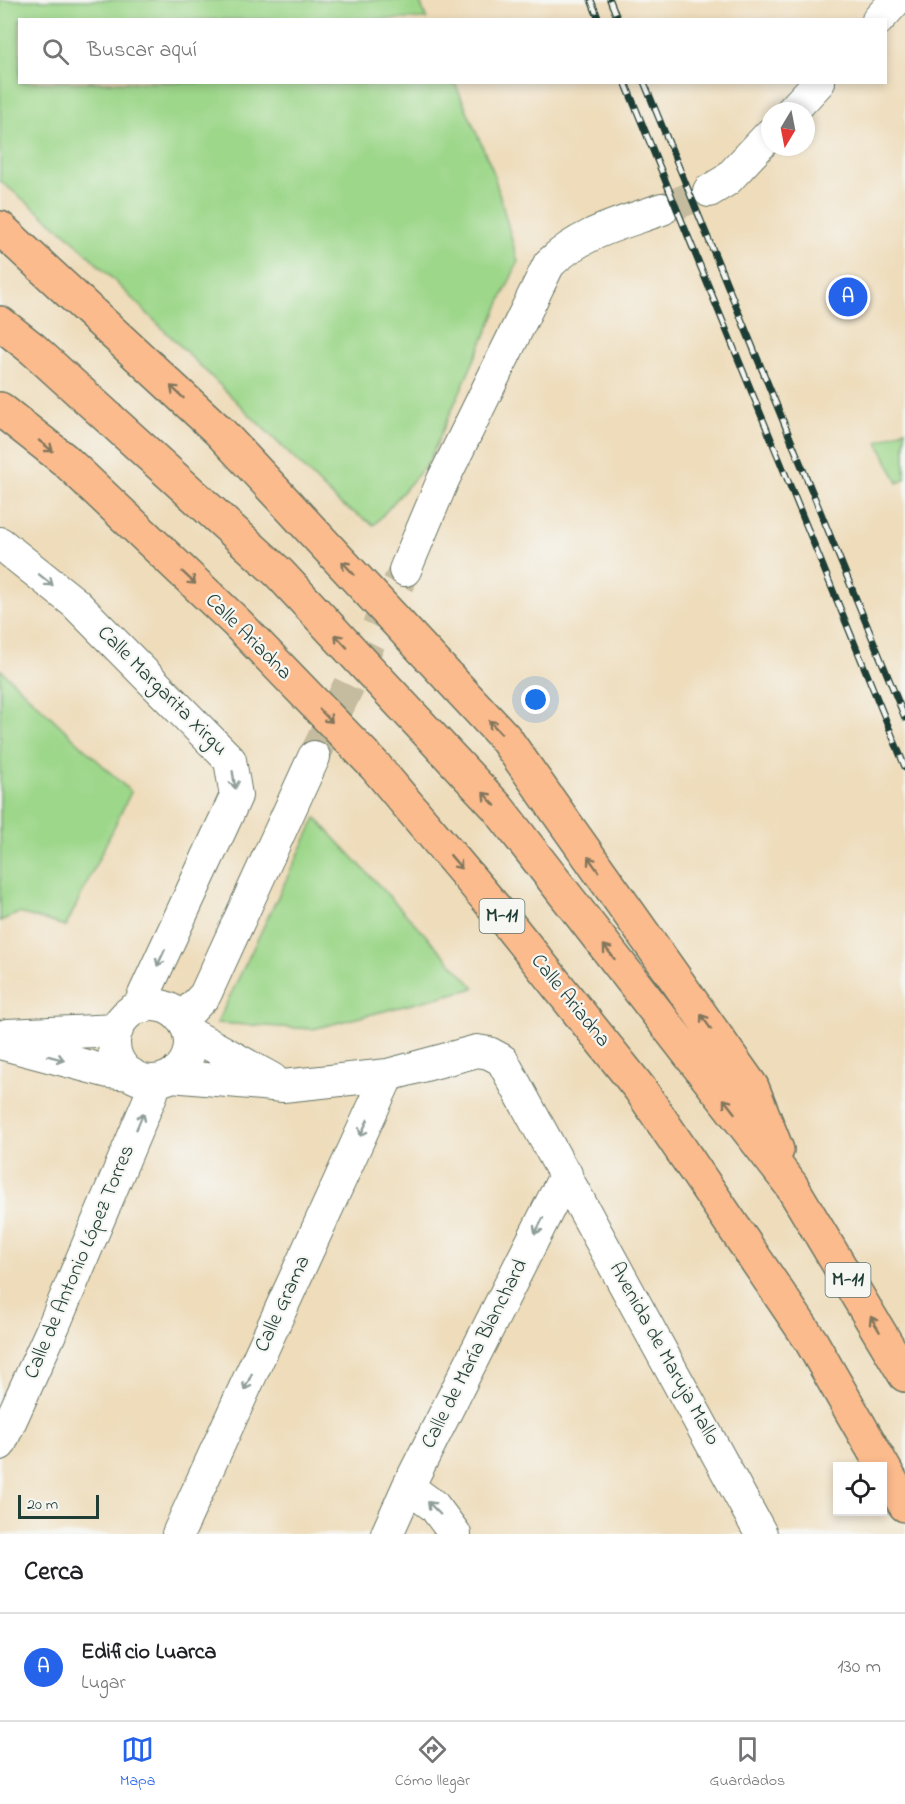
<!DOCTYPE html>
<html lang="es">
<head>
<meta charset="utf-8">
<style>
  body { margin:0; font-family:"Indie Flower",sans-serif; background:#f6f6f6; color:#202124 }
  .controls { position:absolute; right:18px; bottom:18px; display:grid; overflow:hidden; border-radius:0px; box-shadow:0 3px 9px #0003 }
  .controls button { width:54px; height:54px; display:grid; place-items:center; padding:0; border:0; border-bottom:2px solid #e0e0e0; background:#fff; color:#202124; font:30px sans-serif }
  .compass { position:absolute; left:761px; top:102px; width:54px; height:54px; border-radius:50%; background:#fff; box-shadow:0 3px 9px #0003; rotate:190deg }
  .scale { position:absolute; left:18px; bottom:15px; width:81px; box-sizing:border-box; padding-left:6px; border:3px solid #1f3d34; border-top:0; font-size:16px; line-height:21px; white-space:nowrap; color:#1f3d34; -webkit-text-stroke:4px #f6f6f2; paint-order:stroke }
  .you { position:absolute; left:536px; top:700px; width:21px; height:21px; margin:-15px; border:4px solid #fff; border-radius:50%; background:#1a73e8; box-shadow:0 0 0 9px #1a73e833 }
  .badge { display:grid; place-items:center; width:39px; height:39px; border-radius:50%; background:#2563eb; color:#fff; font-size:20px; font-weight:700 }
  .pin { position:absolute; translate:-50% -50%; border:3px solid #fff; box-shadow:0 2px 6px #0006 }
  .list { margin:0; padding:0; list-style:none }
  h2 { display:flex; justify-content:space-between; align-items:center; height:78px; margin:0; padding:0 24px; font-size:26px }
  h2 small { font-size:20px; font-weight:400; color:#757577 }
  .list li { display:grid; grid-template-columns:39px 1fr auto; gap:18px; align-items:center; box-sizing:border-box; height:108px; padding:0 24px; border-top:2px solid #e0e0e0 }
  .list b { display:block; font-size:22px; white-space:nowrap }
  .list p { margin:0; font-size:20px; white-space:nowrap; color:#757577 }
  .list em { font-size:20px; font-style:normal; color:#757577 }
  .icon { flex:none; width:33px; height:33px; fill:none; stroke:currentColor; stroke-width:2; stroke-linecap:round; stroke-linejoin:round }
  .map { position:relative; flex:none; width:905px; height:1534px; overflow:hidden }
  .search { position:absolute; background:#fff; box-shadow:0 3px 9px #0003; left:18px; right:18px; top:18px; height:66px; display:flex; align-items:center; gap:15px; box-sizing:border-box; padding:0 21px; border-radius:0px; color:#757577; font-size:22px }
  .sheet { height:186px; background:#fff }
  nav { display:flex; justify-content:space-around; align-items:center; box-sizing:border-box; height:84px; border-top:2px solid #e0e0e0; background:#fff; font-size:16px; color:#757577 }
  nav a { display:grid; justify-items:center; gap:3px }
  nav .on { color:#2563eb }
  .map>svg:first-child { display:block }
  .green { fill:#9dd78a; stroke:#5e8a5f; stroke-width:1.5 }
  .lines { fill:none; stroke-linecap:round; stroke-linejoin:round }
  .street-tunnel { stroke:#c5bc9f; stroke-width:32; stroke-dasharray:32 16; stroke-linecap:butt }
  .street-casing { stroke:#677563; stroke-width:34 }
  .highway-casing { stroke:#677563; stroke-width:36 }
  .street { stroke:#fff; stroke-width:32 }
  .highway { stroke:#fbbb8d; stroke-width:33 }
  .rail-casing { stroke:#1f3d34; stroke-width:7 }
  .rail { stroke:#f6f6f2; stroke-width:4.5; stroke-dasharray:14; stroke-linecap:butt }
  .oneway { stroke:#82765c }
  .oneway2 { stroke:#8f9e9a }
  .labels { text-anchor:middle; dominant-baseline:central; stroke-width:4.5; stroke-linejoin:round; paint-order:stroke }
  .shield { fill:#f6f6f2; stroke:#60746d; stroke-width:1.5 }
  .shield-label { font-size:20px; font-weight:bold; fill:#1f3d34 }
  .street-label { font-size:21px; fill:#1f3d34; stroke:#f6f6f2 }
</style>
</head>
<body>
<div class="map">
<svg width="905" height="1534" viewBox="0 0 905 1534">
  <rect width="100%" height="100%" fill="#f6f6f2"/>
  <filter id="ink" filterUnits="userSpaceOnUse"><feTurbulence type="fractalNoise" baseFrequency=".0167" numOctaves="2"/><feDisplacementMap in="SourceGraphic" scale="12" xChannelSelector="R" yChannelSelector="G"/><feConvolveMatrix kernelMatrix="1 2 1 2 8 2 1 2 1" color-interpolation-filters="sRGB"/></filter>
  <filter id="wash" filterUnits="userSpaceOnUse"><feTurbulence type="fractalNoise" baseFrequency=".008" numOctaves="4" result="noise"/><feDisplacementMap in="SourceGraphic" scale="24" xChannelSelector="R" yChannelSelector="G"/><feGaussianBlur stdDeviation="1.35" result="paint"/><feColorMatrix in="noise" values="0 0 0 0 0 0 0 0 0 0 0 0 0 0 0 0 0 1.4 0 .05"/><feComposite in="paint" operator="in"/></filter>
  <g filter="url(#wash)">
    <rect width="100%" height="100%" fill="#eedcba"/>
    <!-- green -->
    <path class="green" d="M0,0h419l8,19 -407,1v62l435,1 38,88 25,91 -90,201 -54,62 -34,-21 -271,-268 -69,-55z
      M905,429v50l-7,4 -20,-41z
      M0,669l131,123 -65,134 -47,-13 -19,8z
      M316,818l159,170 -162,41 -96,-6z"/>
  </g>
  <g filter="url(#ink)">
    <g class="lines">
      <!-- street-tunnel -->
      <path class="street-tunnel" d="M662,209l47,-18
        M314,757l91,-187"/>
      <!-- street casing -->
      <g class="street-casing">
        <path id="street" d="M878,20l18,-20
          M792,111l27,-29
          M709,191l18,-11 43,-46
          M0,543l75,60 155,157 6,36 -93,201 3,9
          M405,570l38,-90 106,-216c33,-32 72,-40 113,-55
          M114 1043a38 38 0 1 1 76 0a38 38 0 1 1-76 0Z
          M182,1019l23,-24 109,-238
          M189,1033l83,46
          M7,1035l110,-5
          M0,1043l109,29 22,2
          M172,1076l111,10 105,-11 89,-24 12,2 13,7 259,474
          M0,1444l54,-119 98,-232 -8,-13
          M408,1487l26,19 21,28
          M178,1534l210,-459
          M387,1534l21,-47 158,-313"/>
      </g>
      <!-- highway casing -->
      <g class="highway-casing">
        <path id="highway" d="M0,228l220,204 285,306 247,349 25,63
          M0,323l33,26 246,224 218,234 294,378 114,190
          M0,409l66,52 170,161 139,144 130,154 135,169 171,252 94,164"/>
      </g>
      <!-- street -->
      <use href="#street" class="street"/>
      <!-- highway -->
      <use href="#highway" class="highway"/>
      <!-- rail casing -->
      <g class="rail-casing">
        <path id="rail" d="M591,0l8,20
          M610,0l8,20
          M625,82l280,685
          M644,82l261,636"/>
      </g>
      <!-- rail -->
      <use href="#rail" class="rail"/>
    </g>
    <!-- one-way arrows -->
    <defs><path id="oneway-shaft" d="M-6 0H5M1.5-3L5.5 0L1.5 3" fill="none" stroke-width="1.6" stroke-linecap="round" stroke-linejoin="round" transform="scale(1.5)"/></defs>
    <g class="oneway">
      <use href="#oneway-shaft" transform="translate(177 392) rotate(-137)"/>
      <use href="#oneway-shaft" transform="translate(46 446) rotate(38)"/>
      <use href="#oneway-shaft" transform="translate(348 568) rotate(-133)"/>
      <use href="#oneway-shaft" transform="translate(189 578) rotate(43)"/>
      <use href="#oneway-shaft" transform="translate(341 641) rotate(-133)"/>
      <use href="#oneway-shaft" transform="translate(326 716) rotate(46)"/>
      <use href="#oneway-shaft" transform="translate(495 727) rotate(-133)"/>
      <use href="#oneway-shaft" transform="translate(489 799) rotate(-133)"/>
      <use href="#oneway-shaft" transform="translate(456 862) rotate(50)"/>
      <use href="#oneway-shaft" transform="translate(593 864) rotate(-125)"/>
      <use href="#oneway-shaft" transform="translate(609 952) rotate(-128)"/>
      <use href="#oneway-shaft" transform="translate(706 1022) rotate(-125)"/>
      <use href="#oneway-shaft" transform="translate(729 1106) rotate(-128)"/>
      <use href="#oneway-shaft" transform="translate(875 1324) rotate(-121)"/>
    </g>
    <g class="oneway2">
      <use href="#oneway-shaft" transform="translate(46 580) rotate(39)"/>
      <use href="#oneway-shaft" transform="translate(234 780) rotate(81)"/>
      <use href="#oneway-shaft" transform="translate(161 958) rotate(115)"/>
      <use href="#oneway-shaft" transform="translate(56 1058) rotate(15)"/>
      <use href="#oneway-shaft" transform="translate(140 1121) rotate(-67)"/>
      <use href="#oneway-shaft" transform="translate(364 1128) rotate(115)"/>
      <use href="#oneway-shaft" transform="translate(539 1226) rotate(117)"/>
      <use href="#oneway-shaft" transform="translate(248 1382) rotate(115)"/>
      <use href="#oneway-shaft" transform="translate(434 1508) rotate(-134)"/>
    </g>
  </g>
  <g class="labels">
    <!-- shield labels -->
    <g class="shield">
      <rect x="479.5" y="899" width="45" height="34" rx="4.5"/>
      <rect x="825.5" y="1263" width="45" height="34" rx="4.5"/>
    </g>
    <g class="shield-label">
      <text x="502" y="916">M-11</text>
      <text x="848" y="1280">M-11</text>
    </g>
    <!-- street labels -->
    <g class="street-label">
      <text transform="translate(248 637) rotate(45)">Calle Ariadna</text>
      <text transform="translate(162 691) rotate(45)">Calle Margarita Xirgu</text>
      <text transform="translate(570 1001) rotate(51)">Calle Ariadna</text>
      <text transform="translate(80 1262) rotate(-67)">Calle de Antonio López Torres</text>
      <text transform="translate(283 1304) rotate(-65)">Calle Grama</text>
      <text transform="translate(475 1354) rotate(-63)">Calle de María Blanchard</text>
      <text transform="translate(664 1354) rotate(61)">Avenida de Maruja Mallo</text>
    </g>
  </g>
</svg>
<div class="controls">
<button><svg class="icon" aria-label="locate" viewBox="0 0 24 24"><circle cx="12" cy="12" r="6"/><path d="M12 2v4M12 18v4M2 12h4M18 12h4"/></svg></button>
</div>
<svg class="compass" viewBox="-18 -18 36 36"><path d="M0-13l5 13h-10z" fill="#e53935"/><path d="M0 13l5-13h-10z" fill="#757577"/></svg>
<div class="scale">20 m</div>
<div class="you"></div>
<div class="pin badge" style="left:848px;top:297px">A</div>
<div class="search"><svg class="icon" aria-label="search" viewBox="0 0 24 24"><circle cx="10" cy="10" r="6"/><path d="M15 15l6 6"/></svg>Buscar aquí</div>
</div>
<section class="sheet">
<h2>Cerca<small></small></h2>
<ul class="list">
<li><span class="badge">A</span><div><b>Edificio Luarca</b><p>Lugar</p></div><em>130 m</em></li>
</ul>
</section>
<nav>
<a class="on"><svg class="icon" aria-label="map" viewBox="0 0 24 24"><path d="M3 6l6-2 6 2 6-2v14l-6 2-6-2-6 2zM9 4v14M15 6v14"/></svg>Mapa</a>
<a><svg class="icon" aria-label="directions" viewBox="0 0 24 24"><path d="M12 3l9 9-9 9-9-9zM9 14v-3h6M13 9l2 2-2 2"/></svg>Cómo llegar</a>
<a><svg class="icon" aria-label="saved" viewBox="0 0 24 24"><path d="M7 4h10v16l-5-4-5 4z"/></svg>Guardados</a>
</nav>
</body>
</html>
